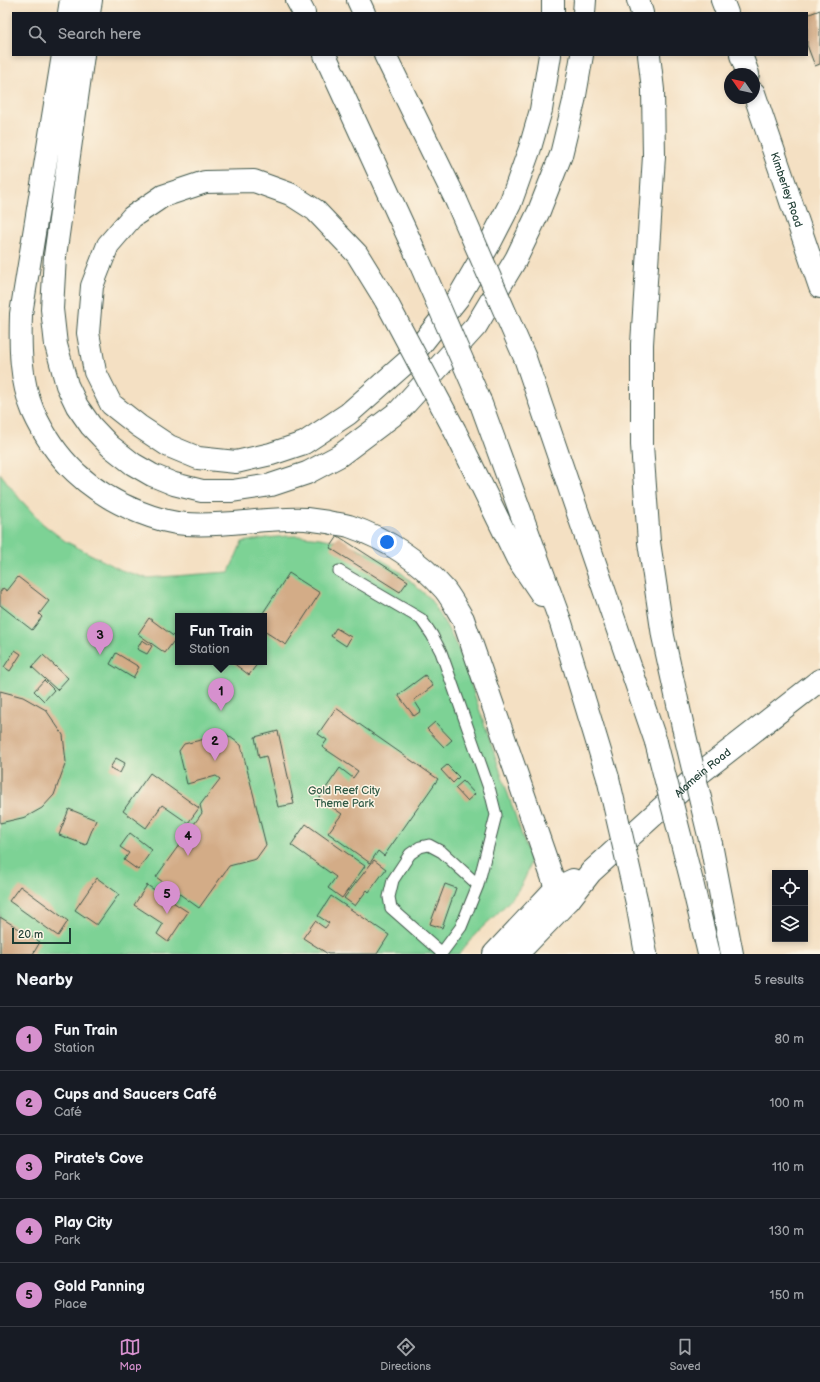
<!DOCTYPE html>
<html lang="en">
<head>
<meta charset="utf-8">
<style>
  body { margin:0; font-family:"Balsamiq Sans",sans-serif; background:#20242c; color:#f1f3f6 }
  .controls { position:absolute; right:12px; bottom:12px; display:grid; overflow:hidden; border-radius:0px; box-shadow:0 2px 6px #0003 }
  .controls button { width:36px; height:36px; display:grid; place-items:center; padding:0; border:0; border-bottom:1px solid #363941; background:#171b24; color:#f1f3f6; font:20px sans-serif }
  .compass { position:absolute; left:724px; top:68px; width:36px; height:36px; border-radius:50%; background:#171b24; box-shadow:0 2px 6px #0003; rotate:304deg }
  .scale { position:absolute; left:12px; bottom:10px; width:59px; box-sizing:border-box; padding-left:4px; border:2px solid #1f3d34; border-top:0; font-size:11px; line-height:14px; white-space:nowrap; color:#1f3d34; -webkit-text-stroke:3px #fcf5e5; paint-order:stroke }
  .you { position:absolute; left:387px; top:542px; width:14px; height:14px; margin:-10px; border:3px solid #fff; border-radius:50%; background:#1a73e8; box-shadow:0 0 0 6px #1a73e833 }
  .badge { display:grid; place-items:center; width:26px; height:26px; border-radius:50%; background:#d690ce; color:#111; font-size:13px; font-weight:700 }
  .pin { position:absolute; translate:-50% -33px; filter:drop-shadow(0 1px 2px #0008) }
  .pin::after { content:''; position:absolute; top:21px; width:14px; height:12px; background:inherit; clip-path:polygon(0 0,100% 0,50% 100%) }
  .popup { position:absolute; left:175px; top:613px; width:92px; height:52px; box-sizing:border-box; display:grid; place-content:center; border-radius:0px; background:#171b24; filter:drop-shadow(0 1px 3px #0005); font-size:13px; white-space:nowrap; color:#9ea1a6 }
  .popup b { font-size:15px; color:#f1f3f6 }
  .popup::after { content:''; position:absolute; left:50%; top:100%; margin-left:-8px; border:8px solid transparent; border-top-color:#171b24 }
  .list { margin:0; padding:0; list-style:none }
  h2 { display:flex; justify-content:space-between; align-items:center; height:52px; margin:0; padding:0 16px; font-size:17px }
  h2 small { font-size:13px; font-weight:400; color:#9ea1a6 }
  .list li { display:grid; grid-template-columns:26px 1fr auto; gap:12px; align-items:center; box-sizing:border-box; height:64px; padding:0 16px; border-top:1px solid #363941 }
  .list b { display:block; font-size:15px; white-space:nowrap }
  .list p { margin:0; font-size:13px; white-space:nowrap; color:#9ea1a6 }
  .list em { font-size:13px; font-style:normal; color:#9ea1a6 }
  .icon { flex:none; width:22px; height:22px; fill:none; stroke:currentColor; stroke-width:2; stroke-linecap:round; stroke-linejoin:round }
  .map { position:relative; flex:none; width:820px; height:954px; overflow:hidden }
  .search { position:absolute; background:#171b24; box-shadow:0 2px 6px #0003; left:12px; right:12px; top:12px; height:44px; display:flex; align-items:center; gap:10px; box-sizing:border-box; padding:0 14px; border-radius:0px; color:#9ea1a6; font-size:15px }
  .sheet { height:372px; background:#171b24 }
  nav { display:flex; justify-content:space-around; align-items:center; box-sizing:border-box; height:56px; border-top:1px solid #363941; background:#171b24; font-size:11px; color:#9ea1a6 }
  nav a { display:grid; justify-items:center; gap:2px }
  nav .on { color:#d690ce }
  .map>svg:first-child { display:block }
  .green { fill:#7dd295; stroke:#4e8864; fill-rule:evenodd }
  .building { fill:#d3ac87 }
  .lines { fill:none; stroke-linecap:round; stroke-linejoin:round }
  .lane-casing { stroke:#3f5549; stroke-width:13 }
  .secondary-casing { stroke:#3f5549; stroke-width:24 }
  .highway-casing { stroke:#3f5549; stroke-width:24 }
  .lane { stroke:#fff; stroke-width:11 }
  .secondary { stroke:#fff; stroke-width:22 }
  .highway { stroke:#fff; stroke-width:22 }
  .highway-bridge-casing { stroke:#3f5549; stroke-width:24; stroke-linecap:butt }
  .highway-bridge { stroke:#fff; stroke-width:22 }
  .labels { text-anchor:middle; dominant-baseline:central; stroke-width:3; stroke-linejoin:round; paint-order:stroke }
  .street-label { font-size:11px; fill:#1f3d34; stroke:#fcf5e5 }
  .park-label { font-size:11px; fill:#325b47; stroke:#fcf5e5 }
</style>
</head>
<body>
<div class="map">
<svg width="820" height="954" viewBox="0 0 820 954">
  <rect width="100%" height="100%" fill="#fcf5e5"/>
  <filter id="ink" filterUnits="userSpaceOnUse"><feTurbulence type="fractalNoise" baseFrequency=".025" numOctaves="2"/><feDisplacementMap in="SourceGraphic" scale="8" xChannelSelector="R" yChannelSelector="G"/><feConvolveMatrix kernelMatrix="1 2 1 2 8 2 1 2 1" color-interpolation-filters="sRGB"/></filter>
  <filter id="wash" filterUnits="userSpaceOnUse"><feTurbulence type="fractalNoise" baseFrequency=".012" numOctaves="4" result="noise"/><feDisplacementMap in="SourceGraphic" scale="16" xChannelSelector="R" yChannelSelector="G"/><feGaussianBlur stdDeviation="0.9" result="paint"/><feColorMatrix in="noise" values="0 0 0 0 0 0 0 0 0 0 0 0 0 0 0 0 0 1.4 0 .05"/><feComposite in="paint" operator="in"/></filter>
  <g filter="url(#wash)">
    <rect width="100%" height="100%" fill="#f4e0c3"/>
    <!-- green -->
    <path class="green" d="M0,473l19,25 24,26 22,17 56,29 25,8 83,-6 13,-30c23,-4 47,-8 70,-5 40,4 79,23 107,52 5,4 10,8 13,13 11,16 19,33 28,50l70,207c-3,34 -36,55 -57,78 -5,6 -9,11 -14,17h-459zM178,616h86v46h-86z"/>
    <g id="blocks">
      <!-- building -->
      <path class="building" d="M820,10v54l-5,2 -8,-21v-30z
        M338,536l70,45 -8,11 -70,-44z
        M289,573l31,20 -34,52 -22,-14v-15h-3z
        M18,577l31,24 -10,13 3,3 -10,13 -32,-25v-13l3,-4 4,3z
        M149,618l27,20 -11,15 -27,-19z
        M336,628l15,9 -5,9 -15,-10z
        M142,640l10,6 -5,8 -10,-5z
        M15,650l6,4 -11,17 -6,-4z
        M116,653l23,14 -6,11 -23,-14z
        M43,655l25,23 -11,12 -25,-23z
        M232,662h25l1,1 -9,12z
        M425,675l8,11 -19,14 7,11 -7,5 -16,-21z
        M44,680l10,10 -10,11 -10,-10z
        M0,691l23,6 23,13 17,25 3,27 -12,33 -12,13 -16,9 -26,6z
        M336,708l102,71 -54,77 -6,-5 -8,12 -42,-30 14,-19 -23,-16 21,-30 13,10 5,-7 -36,-24 5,-7 -9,-6z
        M435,722l17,18 -8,7 -17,-18z
        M278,731l16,73 -16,3 -12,-51 -7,2 -4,-21z
        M226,734l15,11 25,100 -10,14 -27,7 -30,42 -43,-31 46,-64 -2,-8 20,-26 -4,-3 -29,8 -8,-33 5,-7z
        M116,758l9,5 -5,10 -10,-5z
        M447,765l12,12 -6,6 -12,-13z
        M150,773l49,35 -11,15 -26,-18 -16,23 -23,-17z
        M463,781l12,13 -8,7 -12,-13z
        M69,809l27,11 -10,25 -27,-10z
        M306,824l59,42 -23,32 -14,-10 8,-11 -45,-32z
        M130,833l22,17 -14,20 -14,-10 5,-7 -9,-6z
        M374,860l12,9 -17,23 -2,-2 -12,16 -11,-8z
        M97,878l22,16 -22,31 -22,-15z
        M445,884l11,4 -14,40 -12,-4z
        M147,885l41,27 -20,30 -11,-8 6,-10 -29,-19z
        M20,886l48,35 -10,15 -49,-35z
        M331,896l58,39 -12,19h-49l-25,-16 12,-17 10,7 4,-5 -11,-7z
        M0,917l40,25 -7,12h-33z"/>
    </g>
  </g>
  <g filter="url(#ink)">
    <use href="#blocks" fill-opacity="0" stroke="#3f5549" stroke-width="1"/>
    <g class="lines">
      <!-- lane casing -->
      <g class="lane-casing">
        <path id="lane" d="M339,571l82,48 11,16 9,17 49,139 6,24 -18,70 -17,42 -20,27
          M442,953l-51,-45 -2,-11 4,-17 17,-26 10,-7 9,-2 13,7 36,33"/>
      </g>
      <!-- secondary casing -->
      <g class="secondary-casing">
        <g id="secondary">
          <path d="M722,0l5,13"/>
          <path d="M741,55l7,19"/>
          <path id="s1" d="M754,93l66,194"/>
          <path d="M494,954l62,-66 17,-8"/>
          <path id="s2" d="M517,954l52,-54 22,-28 108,-98 121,-94"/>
        </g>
      </g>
      <!-- highway casing -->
      <g class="highway-casing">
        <path id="highway" d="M297,0l7,13
          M358,0l6,13
          M638,0l4,13
          M69,13l2,-13
          M89,13l2,-13
          M553,13v-13
          M584,13l1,-13
          M63,55l-42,259c-1,32 -1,66 12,97 22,49 56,81 106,101 15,6 31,11 47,12 40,3 80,-7 120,-5 7,1 15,2 22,3 7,2 14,2 21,4 38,13 70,34 96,64 7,9 12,19 18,29l93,269 13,12
          M83,55l-28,201 -3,53 4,36 11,40 10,21 14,20 19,20 23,18 19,11 22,9 28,7h30l39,-6 36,-12 32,-17 60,-45 77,-85 40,-67 23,-48 22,-56 13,-54 8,-46
          M325,55l92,201
          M385,55l71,145
          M649,55l4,35 1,66 -12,188v101l7,97 14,94 20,91
          M386,301l-29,-47 -42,-44 -25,-16 -36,-13 -49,1 -42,14 -31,21 -24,28 -16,41 -4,47 7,39 16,32 28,22 30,20 29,12 38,4 35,-8 33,-11 44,-29 60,-53 50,-63 33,-57 19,-37 20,-56 11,-38 9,-55
          M525,358l131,384
          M480,401l81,222 47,155
          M455,431l62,127 25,37
          M711,844l21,110
          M692,882l17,72
          M637,903l9,51"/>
      </g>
      <!-- lane -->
      <use href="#lane" class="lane"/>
      <!-- secondary -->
      <use href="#secondary" class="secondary"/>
      <!-- highway -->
      <use href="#highway" class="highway"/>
      <!-- highway-bridge casing -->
      <g class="highway-bridge-casing">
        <path id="highway-bridge" d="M456,200l69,158
          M417,256l63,145
          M386,301l69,130
          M683,727l28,117
          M656,742l36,140
          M608,778l29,125"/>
      </g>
      <!-- highway-bridge -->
      <use href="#highway-bridge" class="highway-bridge"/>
    </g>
  </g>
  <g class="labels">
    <!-- street labels -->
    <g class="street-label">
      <text stroke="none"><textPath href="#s1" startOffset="102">Kimberley Road</textPath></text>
      <text stroke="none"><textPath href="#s2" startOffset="260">Alamein Road</textPath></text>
    </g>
    <!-- park labels -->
    <g class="park-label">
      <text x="344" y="790">Gold Reef City<tspan x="344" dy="13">Theme Park</tspan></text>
    </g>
  </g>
</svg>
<div class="controls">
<button><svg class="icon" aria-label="locate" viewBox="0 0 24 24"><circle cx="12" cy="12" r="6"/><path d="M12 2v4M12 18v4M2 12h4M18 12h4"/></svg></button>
<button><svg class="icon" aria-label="layers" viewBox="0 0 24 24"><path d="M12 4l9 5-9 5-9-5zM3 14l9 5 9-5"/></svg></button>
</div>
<svg class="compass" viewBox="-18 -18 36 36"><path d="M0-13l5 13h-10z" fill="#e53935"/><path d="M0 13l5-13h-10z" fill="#9ea1a6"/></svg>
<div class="scale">20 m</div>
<div class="you"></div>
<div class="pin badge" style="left:221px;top:711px">1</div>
<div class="popup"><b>Fun Train</b>Station</div>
<div class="pin badge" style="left:215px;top:761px">2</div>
<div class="pin badge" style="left:100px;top:655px">3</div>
<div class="pin badge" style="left:188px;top:856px">4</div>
<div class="pin badge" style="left:167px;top:914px">5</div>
<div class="search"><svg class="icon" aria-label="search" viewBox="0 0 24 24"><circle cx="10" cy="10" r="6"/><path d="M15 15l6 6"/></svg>Search here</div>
</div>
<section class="sheet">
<h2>Nearby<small>5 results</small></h2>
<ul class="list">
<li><span class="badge">1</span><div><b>Fun Train</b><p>Station</p></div><em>80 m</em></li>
<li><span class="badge">2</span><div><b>Cups and Saucers Café</b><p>Café</p></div><em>100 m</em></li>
<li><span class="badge">3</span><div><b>Pirate's Cove</b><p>Park</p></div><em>110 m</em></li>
<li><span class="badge">4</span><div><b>Play City</b><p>Park</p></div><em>130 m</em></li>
<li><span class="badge">5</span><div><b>Gold Panning</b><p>Place</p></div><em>150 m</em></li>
</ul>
</section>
<nav>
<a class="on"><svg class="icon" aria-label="map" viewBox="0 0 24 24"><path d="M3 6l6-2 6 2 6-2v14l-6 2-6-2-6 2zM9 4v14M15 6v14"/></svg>Map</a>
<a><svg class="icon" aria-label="directions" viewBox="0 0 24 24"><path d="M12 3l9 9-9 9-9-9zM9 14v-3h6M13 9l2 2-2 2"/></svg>Directions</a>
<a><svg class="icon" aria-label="saved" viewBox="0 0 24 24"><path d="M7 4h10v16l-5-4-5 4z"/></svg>Saved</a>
</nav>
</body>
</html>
